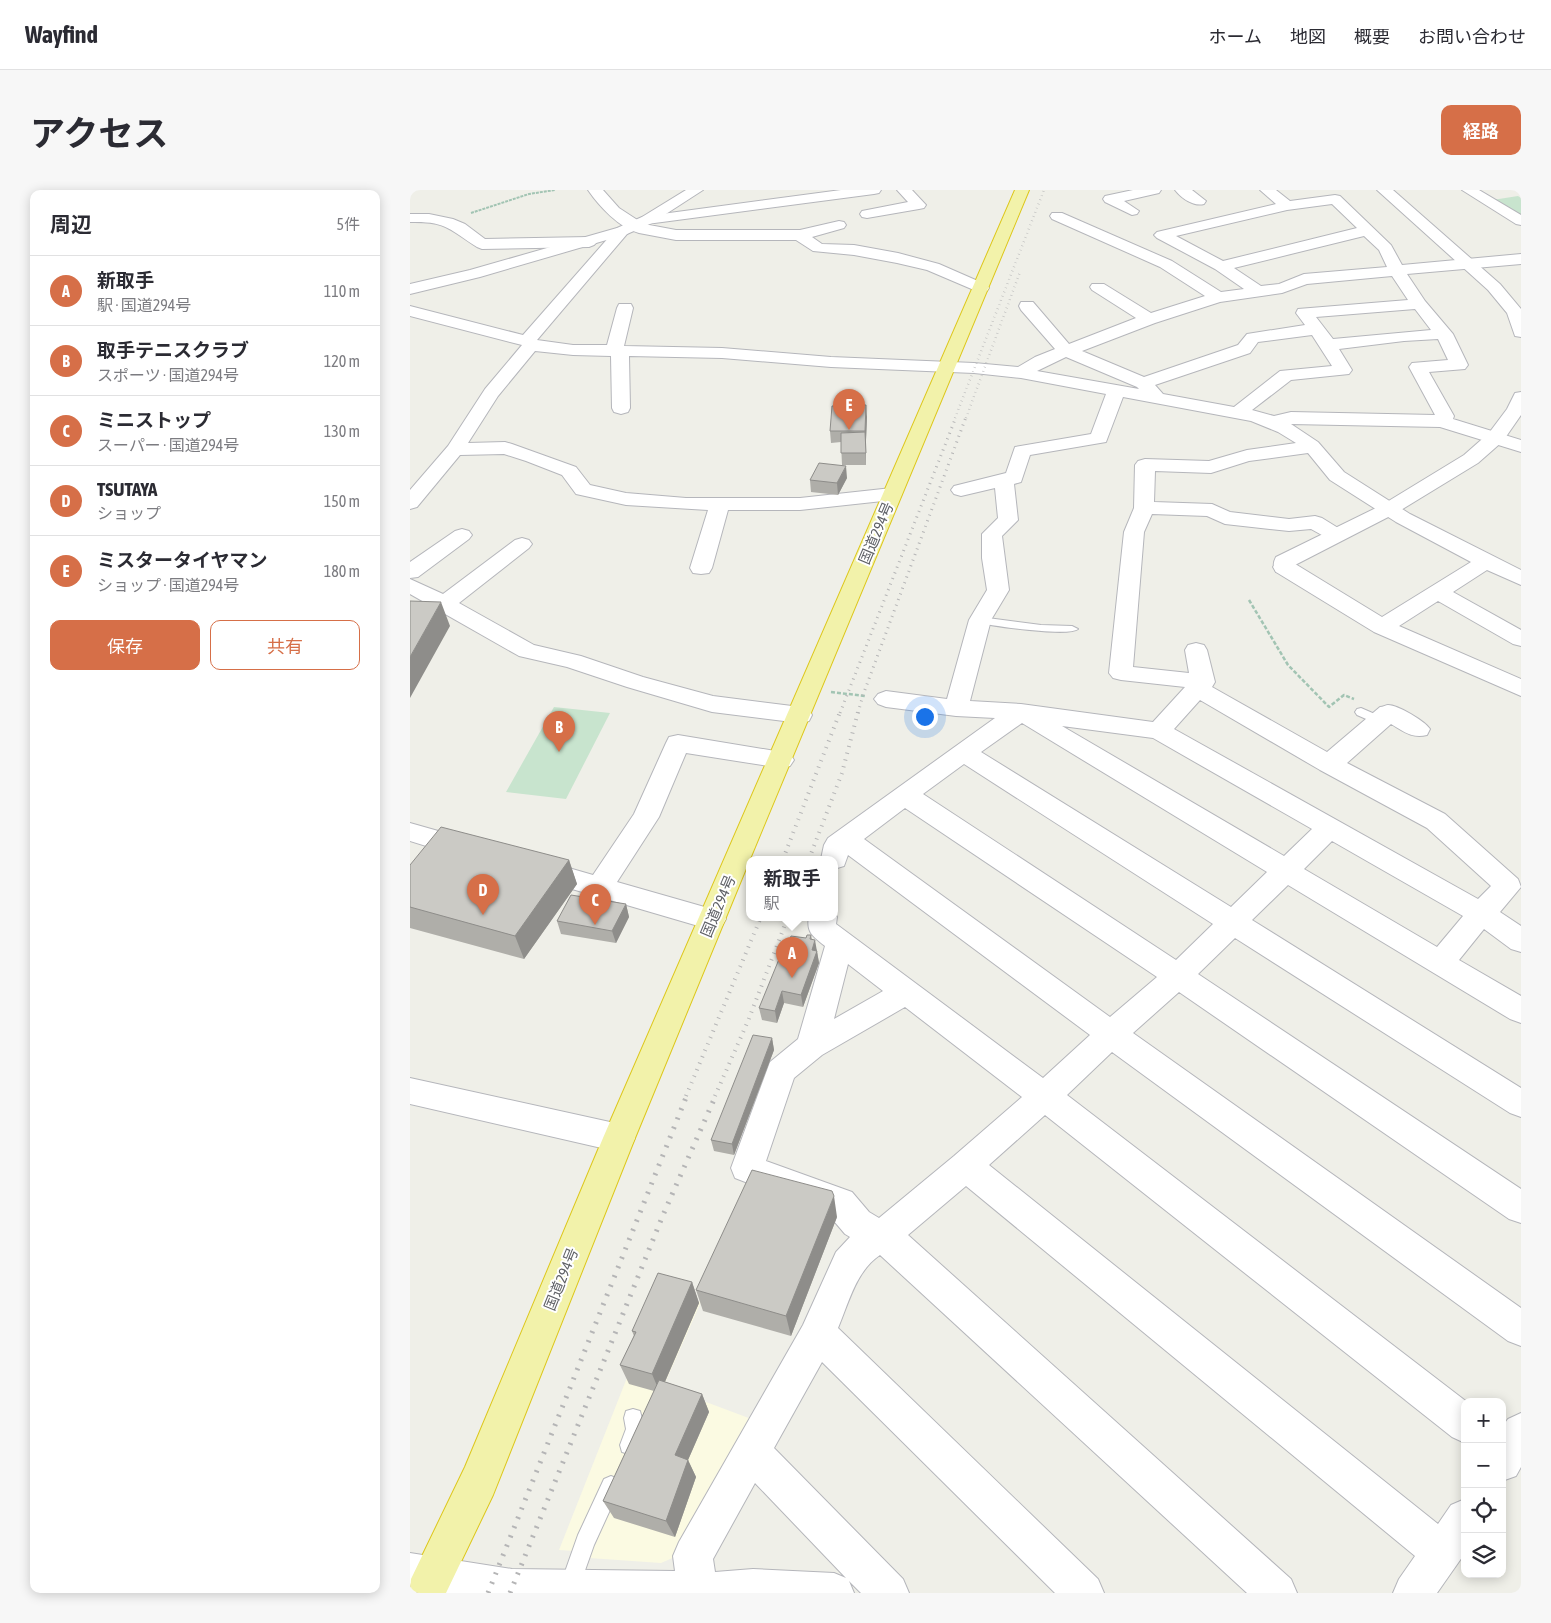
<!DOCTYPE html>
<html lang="ja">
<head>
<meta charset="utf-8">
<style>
  body { margin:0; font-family:"Asap Condensed","Noto Sans JP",sans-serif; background:#f7f7f7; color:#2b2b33 }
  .controls { position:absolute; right:15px; bottom:15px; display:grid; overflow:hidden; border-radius:10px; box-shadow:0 2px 12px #0003 }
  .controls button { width:45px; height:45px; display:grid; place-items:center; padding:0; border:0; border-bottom:1px solid #e1e1e2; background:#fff; color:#2b2b33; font:25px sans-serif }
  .you { position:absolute; left:514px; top:526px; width:18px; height:18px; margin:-12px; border:4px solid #fff; border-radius:50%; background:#1a73e8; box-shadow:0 0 0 8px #1a73e833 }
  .badge { display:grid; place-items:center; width:32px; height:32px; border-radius:50%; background:#d66f48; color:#fff; font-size:16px; font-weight:700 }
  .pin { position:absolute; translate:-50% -41px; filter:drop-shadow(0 1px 2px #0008) }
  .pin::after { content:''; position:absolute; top:26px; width:18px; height:15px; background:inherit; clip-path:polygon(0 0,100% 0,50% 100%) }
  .popup { position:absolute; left:336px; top:666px; width:92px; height:65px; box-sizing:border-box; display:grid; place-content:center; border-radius:10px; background:#fff; filter:drop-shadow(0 1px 4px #0005); font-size:16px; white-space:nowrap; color:#7c7c81 }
  .popup b { font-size:19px; color:#2b2b33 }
  .popup::after { content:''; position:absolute; left:50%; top:100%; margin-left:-10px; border:10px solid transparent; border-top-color:#fff }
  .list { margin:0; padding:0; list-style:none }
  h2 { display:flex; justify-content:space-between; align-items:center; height:65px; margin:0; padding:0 20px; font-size:21px }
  h2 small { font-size:16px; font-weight:400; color:#7c7c81 }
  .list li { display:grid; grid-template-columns:32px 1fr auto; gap:15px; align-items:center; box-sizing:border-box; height:70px; padding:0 20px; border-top:1px solid #e1e1e2 }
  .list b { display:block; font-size:19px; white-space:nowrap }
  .list p { margin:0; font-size:16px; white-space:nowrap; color:#7c7c81 }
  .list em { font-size:16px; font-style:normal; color:#7c7c81 }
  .actions { display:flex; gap:10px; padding:15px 20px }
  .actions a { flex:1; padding:11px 0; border:1px solid #d66f48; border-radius:10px; text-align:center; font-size:18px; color:#d66f48 }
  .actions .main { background:#d66f48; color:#fff }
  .icon { flex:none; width:28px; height:28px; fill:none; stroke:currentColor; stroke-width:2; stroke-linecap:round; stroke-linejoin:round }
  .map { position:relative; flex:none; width:1111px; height:1403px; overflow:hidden; border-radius:10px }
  header { display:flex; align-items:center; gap:30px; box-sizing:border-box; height:70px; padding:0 25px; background:#fff; border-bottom:1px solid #e1e1e2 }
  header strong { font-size:24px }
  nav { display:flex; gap:28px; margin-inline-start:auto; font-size:18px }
  .intro { display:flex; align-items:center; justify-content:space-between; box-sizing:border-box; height:120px; padding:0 30px }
  h1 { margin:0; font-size:35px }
  .button { padding:12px 22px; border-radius:10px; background:#d66f48; color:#fff; font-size:18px; font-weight:700 }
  main { display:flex; gap:30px; padding:0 30px }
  aside { flex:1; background:#fff; border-radius:10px; box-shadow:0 2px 12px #0003 }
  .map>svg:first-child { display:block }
  .commercial { fill:#fbfae2 }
  .green { fill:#c8e4ce }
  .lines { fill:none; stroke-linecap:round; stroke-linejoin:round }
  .service-casing { stroke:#b5b6bb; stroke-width:2 }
  .minor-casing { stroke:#b5b6bb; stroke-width:2 }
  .tertiary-casing { stroke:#b5b6bb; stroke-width:2 }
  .trunk-casing { stroke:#ddc71b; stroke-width:2 }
  .path-far1 { stroke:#a2c4b3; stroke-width:2; stroke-dasharray:3 1; stroke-linecap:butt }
  .path { stroke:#a2c4b3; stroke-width:2.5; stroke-dasharray:4 2; stroke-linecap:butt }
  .service { fill:#fff; fill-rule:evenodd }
  .minor { fill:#fff; fill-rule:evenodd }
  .tertiary { fill:#fff; fill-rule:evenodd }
  .trunk { fill:#f2f2aa; fill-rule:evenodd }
  .rail-far3 { stroke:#b5b5b6; stroke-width:2.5; stroke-dasharray:0.5 4; stroke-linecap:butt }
  .rail-far2 { stroke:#b5b5b6; stroke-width:3; stroke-dasharray:1 5; stroke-linecap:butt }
  .rail-far1 { stroke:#b5b5b6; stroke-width:4; stroke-dasharray:1 6; stroke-linecap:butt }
  .rail { stroke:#b5b5b6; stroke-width:5; stroke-dasharray:2 8; stroke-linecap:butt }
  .wall { fill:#afaea9 }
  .shaded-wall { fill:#8e8d8a }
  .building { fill:#cbcac5; stroke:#8e8d8a }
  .labels { text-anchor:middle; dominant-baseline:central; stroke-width:4; stroke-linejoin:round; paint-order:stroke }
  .street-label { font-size:15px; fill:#5f6166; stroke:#fff }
</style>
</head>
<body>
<header>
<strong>Wayfind</strong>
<nav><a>ホーム</a><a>地図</a><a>概要</a><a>お問い合わせ</a></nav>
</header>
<div class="intro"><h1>アクセス</h1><a class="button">経路</a></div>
<main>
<aside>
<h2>周辺<small>5件</small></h2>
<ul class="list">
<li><span class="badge">A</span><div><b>新取手</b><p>駅 · 国道294号</p></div><em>110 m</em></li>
<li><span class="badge">B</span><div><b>取手テニスクラブ</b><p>スポーツ · 国道294号</p></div><em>120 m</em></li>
<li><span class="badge">C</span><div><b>ミニストップ</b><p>スーパー · 国道294号</p></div><em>130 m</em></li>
<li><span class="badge">D</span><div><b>TSUTAYA</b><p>ショップ</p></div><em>150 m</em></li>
<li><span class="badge">E</span><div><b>ミスタータイヤマン</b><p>ショップ · 国道294号</p></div><em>180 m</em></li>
</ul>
<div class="actions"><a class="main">保存</a><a>共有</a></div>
</aside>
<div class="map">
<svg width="1111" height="1403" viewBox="0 0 1111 1403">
  <rect width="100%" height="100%" fill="#efefe8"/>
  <!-- commercial -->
  <path class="commercial" d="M252,1099l39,13 -111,250 -31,-2z
    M256,1197l88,33 -77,136 -16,7 -72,-5z"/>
  <!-- green -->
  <path class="green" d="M1108,6l3,2v23l-35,-20z
    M144,517l56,6 -44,86 -60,-7z"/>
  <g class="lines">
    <!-- service casing -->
    <g class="service-casing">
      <path id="service" d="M570,427l61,8 31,1 6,3c-9,8 -87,-3 -102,-7l-2,-2 2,-2z
        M951,518l23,10 2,3 -6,4 -23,-10 -2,-3 2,-3z
        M223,1219l7,2 5,19 -9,22 -7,2 -7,-2 -2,-7 6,-16 -2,-11 2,-7z
        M201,1286l7,3 3,7 -27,59 -17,48h-14l-3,-7 18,-51 26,-56z"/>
    </g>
    <!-- minor casing -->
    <g class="minor-casing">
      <path id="minor" d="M178,0h15l16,18 23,15 -2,-3 2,-3 5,-1 194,-26h40l-2,3 -5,1 -227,30 -5,-1 2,1 32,6h124l39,-9 5,1 2,3 -2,3 -32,9 10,7 32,1 44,8 41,11 48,21 2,3 -2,3 -6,2 -54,-23 -30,-7 -43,-8 -41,-4 -17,-11h-120l-37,-7c-20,-5 -40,-27 -51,-43z
        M487,0h15l14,15 -2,3 -5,1 -52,9 -5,-1 -2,-3 2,-3 46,-9z
        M723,0h28l-2,3 -35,8 15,10 -2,3 -5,1 -27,-13 -2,-3 2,-3z
        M765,0h17l14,11 -2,3c-10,3 -23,-6 -29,-14z
        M850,0h16l14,11 45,-6 5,1 51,49 11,20 119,-11v10l-114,10 18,27 28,33 15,31 -3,4 -36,3 25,44 -1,3 68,21v12l-81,-25 -149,-3 27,18 26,30 66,42 111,56v15l-34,-15 -34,22 68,38v16l-8,-2 -75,-43 -39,25 122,53v17l-147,-64 -98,-60 -3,-5 3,-5 8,-1 8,1 90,55 89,-55 -75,-40 -66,-42 -22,-27 -59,8 -38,12 -56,-2 -1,31 58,2 18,8 59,7 26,-3 7,2 21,13 3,4 -3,4 -7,2 -7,-2 -18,-10 -22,2 -64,-7 -18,-8 -55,-2 -8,18 -11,135 56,6 -4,-23 3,-5 8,-2 8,2 3,5 8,32 -3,5 115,65 53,-45c3,0 6,-2 8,-2 10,0 37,16 42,24l-3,6c-15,4 -24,-4 -36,-11l-44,39 98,51 73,65 3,8 -21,25 21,14v26l-10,-3 -27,-20 -25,31 62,36v27l-11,-4 -222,-134 -36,35 269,168v29l-11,-4 -275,-175 -37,36 323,215v34l-12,-4 -330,-227 -46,41 388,275v38l-13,-5 -396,-289 -45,43 400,307h-2v41l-13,-6 -407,-322 -56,50 449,359 13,-19 14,-6v54l-28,40h-44l6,-14 16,-23 -449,-370 -58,49 383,344 6,14h-50l-367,-338c-24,16 -31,47 -42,73l260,251 6,14h-49l-233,-231 -48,86 129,131 6,14h-48l-12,-12 5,12h-444v-40l102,16 163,2 -2,-15 6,-14 124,-217 33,-73 14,-15 -5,-3 -17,-20 -93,-36 -4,-10 39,-106 28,-23 27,-93c-12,-9 -19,-14 -16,-29h25v-5l3,5 -1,7 207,154 47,-43 -242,-180 -4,11 -10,3v-10h-13l3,-14 4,-7 167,-120 -39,-2 -70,-9 -8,-3 -4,-5 4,-5 8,-3 61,8 22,-79 18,-30 -5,-32v-24l16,-16 -3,-30 -34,8 -7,-2 -3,-4 3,-4 52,-13 9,-26 76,-13 15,-40 -85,-16 -47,-5 -143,-6 -109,-9 -93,-2 1,52 -2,4 -7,2 -7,-2 -2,-4 -1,-52 -38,-1 -38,-4 -37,45 -30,47 37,-1 7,2 64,23 14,18 36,8 60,5h114l92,-10 7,2 3,4 -3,4 -7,2 -92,10h-72l-16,58 -3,5 -8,1 -8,-1 -3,-5 18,-58 -82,-5 -50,-11 -14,-19 -36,-14 -22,-7 -44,1 -43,52 -7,2v-19l38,-44 37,-57 37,-44 -112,-29v-10l113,29 94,-107h10l3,3 -3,3 -90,106 36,5h34l10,-37 2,-4h12l2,4 -9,38 98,2 109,9 143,6 44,4 17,-10 20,-8 -34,-39 -2,-4 2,-4h12l36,42 67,-26 -44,-28 -2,-3 2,-3h12l47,29 54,-17 -45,-29 -108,-48 -2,-3 2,-3h10l110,48 49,31 23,-3 -29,-20 -58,-31 -3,-3 3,-3 119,-28zM922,14l25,24 -134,33 -47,-25 111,-26zM954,46l15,14 8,17 -83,7 -25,10 -18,2 -27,-18zM982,86l16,24 -110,9 -2,4 9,12 -58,9 -9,11 -94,32 -62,-26 73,-28 65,-21 62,-9 25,-9zM1005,119l16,21 -98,9 -17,-22zM902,145l20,31 -52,5 -46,36 -71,-13 -8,-9 95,-32 8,-11zM1028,149l10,21 -36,3 -3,4 26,48 -144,-3 -17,4 -22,-6 39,-30 58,-6 3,-4 -13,-21 65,-8zM656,167l71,30 2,2 -102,-18zM713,207l128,24 27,11 18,11 -49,7 -38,11 -64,-2 -7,2 -3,4 -1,43 -10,24 -15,141 4,5 8,2 64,7 -32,35 -132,-18 -51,-3 21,-81 18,-30 -7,-54 16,-16 -4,-36 7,-2 9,-27 76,-13zM790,510l120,70 107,58 64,58 -13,13 -304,-170zM612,533l245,149 -36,35 -250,-155zM652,536l91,12 159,91 -28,27zM554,574l249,160 -37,36 -253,-166zM495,618l252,169 -47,40 -246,-178zM922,651l131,75 -26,31 -133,-78zM438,774l35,27 -49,28zM495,817l117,90 -68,59 -75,62 -10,-6 -17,-20 -86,-31 28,-83 28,-23zM345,1293l91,95 -12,-5 -81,-4 -38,3 -2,-13z
        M1052,0h17l42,25v10l-5,-1z
        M0,24h19l24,5 12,5 20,15 104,-2 5,2 3,3 -3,3 -5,2 -107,2 -5,-2c-28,-18 -31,-26 -67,-25z
        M52,339l7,2 3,4 -3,4 -51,38 -8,1v-16l45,-31z
        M112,348l7,2 3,4 -3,4 -70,55 75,42 47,11 62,21 70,19 87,11 9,2 3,6 -3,6 -9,2 -88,-11 -85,-25 -60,-20 -48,-11 -109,-62v-15l33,15 72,-54z
        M268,545l103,17 9,2 4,6 -4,6 -9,2 -95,-15 -27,64 -42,65 105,30 4,7 -4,7 -10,4 -181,-53 -4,-7 4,-7 10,-3 52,15 41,-61 32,-71 3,-6z
        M0,633l67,19 4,7 -4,7 -9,3 -58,-18z
        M0,888l209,46 11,4 5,10 -5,10 -11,4 -209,-48z
        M1111,1223v54l-5,9 -14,5v-54l6,-8z"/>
    </g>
    <!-- tertiary casing -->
    <g class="tertiary-casing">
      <path id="tertiary" d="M276,0h17l-51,33 -25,11 -147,43 -70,17v-10l60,-14 147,-42 25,-11z
        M967,0h16l107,94 21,25v28l-6,-1 -8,-23 -19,-23z
        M1111,202v23l-18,26 -25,22 -82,50 -101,52 -3,7 -8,1 -8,-1c-3,-6 -3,-9 0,-15l106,-52 82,-50 25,-22 18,-24 8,-16z"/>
    </g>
    <!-- trunk casing -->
    <g class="trunk-casing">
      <path id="trunk" d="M605,0h14l-279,669 -115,279 -142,357 -47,98h-36l1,-14 54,-112 138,-329z"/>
    </g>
    <!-- path-far1 -->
    <path class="path-far1" d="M61,23l58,-19 26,-4"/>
    <!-- path -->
    <path class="path" d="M839,410l39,65 41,42 15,-12 10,4
      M421,502l34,4"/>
    <!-- service -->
    <use href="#service" class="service"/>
    <!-- minor -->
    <use href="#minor" class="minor"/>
    <!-- tertiary -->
    <use href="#tertiary" class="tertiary"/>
    <!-- trunk -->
    <use href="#trunk" class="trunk"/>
    <!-- rail-far3 -->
    <path class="rail-far3" d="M545,228l89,-228
      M556,228l54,-146"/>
    <!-- rail-far2 -->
    <path class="rail-far2" d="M430,523l116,-296
      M448,523l5,-18 103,-278"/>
    <!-- rail-far1 -->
    <path class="rail-far1" d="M373,669l57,-147
      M399,669l33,-86 16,-61
      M276,906l75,-179
      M305,906l33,-75 40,-104"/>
    <!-- rail -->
    <path class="rail" d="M78,1403l199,-498
      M100,1403l153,-378 53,-120"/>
  </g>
  <!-- wall -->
  <path class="wall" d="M457,227l-1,23v25h-24l-1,-23 -10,1 -1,-12z
    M437,288l-9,17 -27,-3 -1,-12z
    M159,670l8,24 -53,75 -114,-31v-63z
    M216,714l3,13 -13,26 -55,-9 -4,-13z
    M396,748l6,2 5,11 2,12 -16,44 -19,-4 -7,20 -15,-3 -3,-12 28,-61z
    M362,848l2,12 -40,105 -20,-4 -3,-11z
    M427,1027l-46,119 -88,-25 -7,-21z
    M282,1092l7,21 -34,79 37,12 7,18 -21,48 8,17 -21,60 -61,-19 -11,-17 51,-110 -25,-7 -9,-19 14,-29 -2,-5z"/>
  <!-- shaded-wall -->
  <path class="shaded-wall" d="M456,215l1,12 -1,23v25l-1,-34z
    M436,276l1,12 -9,17 -1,-12z
    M31,412l9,24 -40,72v-41z
    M159,670l8,24 -53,75 -9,-23z
    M216,714l3,13 -13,26 -4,-12z
    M401,745l2,12 2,-7 4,23 -16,44 -2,-12z
    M372,801l2,12 -7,20 -2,-12z
    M362,848l2,12 -40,105 -2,-11z
    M424,1006l3,21 -46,119 -5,-20z
    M282,1092l7,21 -39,90 -8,-19z
    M292,1204l7,18 -21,48 8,17 -21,60 -9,-16 9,-66z"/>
  <!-- building -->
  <path class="building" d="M456,215l-1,26h-35l2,-25z
    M455,242l1,21h-25v-20z
    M409,273l27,3 -9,17 -27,-3z
    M0,411l31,1 -31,55z
    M31,637l128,33 -54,76 -105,-29v-42z
    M161,705l55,9 -14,27 -55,-10z
    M397,745h4l-1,4 5,1 -3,10 5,1 -16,44 -19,-4 -7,20 -16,-3 25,-61h3l4,-11 15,2z
    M343,845l19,3 -40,106 -21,-4z
    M342,980l80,21 2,5 -48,120 -90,-26z
    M248,1083l34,9 -40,92 -32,-9 16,-33 -4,-1z
    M249,1190l43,14 -27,61 13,5 -22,61 -63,-20z"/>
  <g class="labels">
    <!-- street labels -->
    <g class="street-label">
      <text transform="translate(466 343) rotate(-67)">国道294号</text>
      <text transform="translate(308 716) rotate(-67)">国道294号</text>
      <text transform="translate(151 1089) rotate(-68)">国道294号</text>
    </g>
  </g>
</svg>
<div class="controls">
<button>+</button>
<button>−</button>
<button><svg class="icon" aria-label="locate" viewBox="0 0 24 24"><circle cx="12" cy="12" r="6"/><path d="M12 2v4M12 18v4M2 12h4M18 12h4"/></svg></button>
<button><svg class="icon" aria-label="layers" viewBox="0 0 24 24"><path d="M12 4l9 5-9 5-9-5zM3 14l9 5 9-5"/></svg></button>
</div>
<div class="you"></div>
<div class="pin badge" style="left:382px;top:788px">A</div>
<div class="popup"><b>新取手</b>駅</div>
<div class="pin badge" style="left:149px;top:562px">B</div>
<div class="pin badge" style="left:185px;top:735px">C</div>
<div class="pin badge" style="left:73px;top:725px">D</div>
<div class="pin badge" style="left:439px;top:240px">E</div>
</div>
</main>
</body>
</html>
